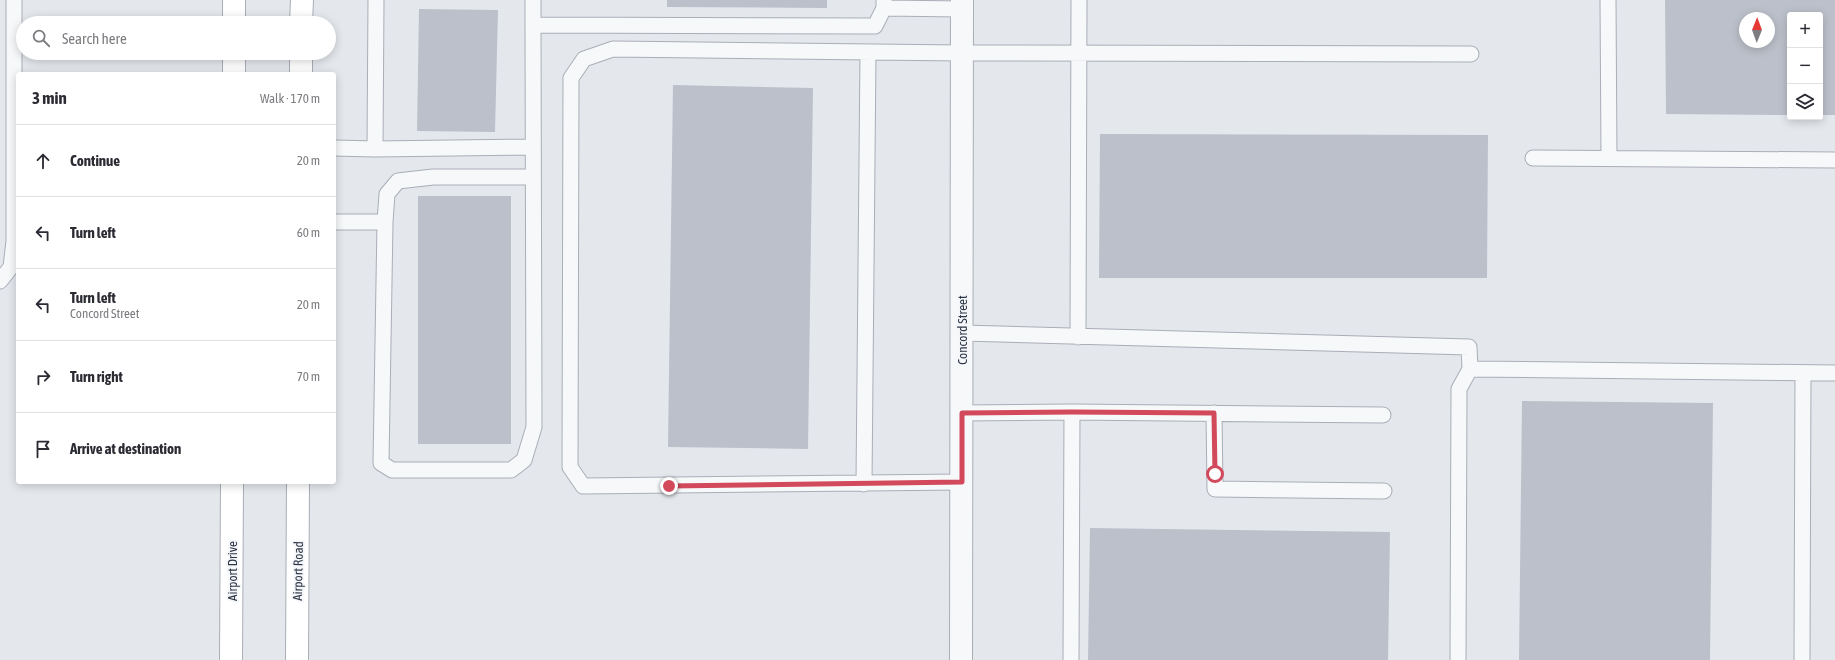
<!DOCTYPE html>
<html lang="en">
<head>
<meta charset="utf-8">
<style>
  body { margin:0; font-family:"Asap Condensed",sans-serif; background:#f7f7f7; color:#2b2b33 }
  .controls { position:absolute; right:12px; top:12px; display:grid; overflow:hidden; border-radius:4px; box-shadow:0 2px 10px #0003 }
  .controls button { width:36px; height:36px; display:grid; place-items:center; padding:0; border:0; border-bottom:1px solid #e1e1e2; background:#fff; color:#2b2b33; font:20px sans-serif }
  .compass { position:absolute; left:1739px; top:12px; width:36px; height:36px; border-radius:50%; background:#fff; box-shadow:0 2px 10px #0003; rotate:1deg }
  .stop { position:absolute; width:12px; height:12px; margin:-9px; border:3px solid #d1495b; border-radius:50%; background:#fff }
  .stop.end { background:#d1495b; border-color:#fff; box-shadow:0 1px 4px #0008 }
  .list { margin:0; padding:0; list-style:none }
  h2 { display:flex; justify-content:space-between; align-items:center; height:52px; margin:0; padding:0 16px; font-size:17px }
  h2 small { font-size:13px; font-weight:400; color:#7c7c81 }
  .list li { display:grid; grid-template-columns:26px 1fr auto; gap:12px; align-items:center; box-sizing:border-box; height:72px; padding:0 16px; border-top:1px solid #e1e1e2 }
  .list b { display:block; font-size:15px; white-space:nowrap }
  .list p { margin:0; font-size:13px; white-space:nowrap; color:#7c7c81 }
  .list em { font-size:13px; font-style:normal; color:#7c7c81 }
  .icon { flex:none; width:22px; height:22px; fill:none; stroke:currentColor; stroke-width:2; stroke-linecap:round; stroke-linejoin:round }
  .map { position:relative; flex:none; width:1835px; height:660px; overflow:hidden }
  .search { position:absolute; background:#fff; box-shadow:0 2px 10px #0003; left:16px; top:16px; width:320px; height:44px; display:flex; align-items:center; gap:10px; box-sizing:border-box; padding:0 14px; border-radius:22px; color:#7c7c81; font-size:15px }
  .panel { position:absolute; background:#fff; box-shadow:0 2px 10px #0003; left:16px; top:72px; width:320px; height:412px; border-radius:4px }
  .map>svg:first-child { display:block }
  .building { fill:#bbc0ca; fill-rule:evenodd }
  .lines { fill:none; stroke-linecap:round; stroke-linejoin:round }
  .lane-casing { stroke:#a9aeb7; stroke-width:17 }
  .street-casing { stroke:#a9aeb7; stroke-width:24 }
  .secondary-casing { stroke:#a9aeb7; stroke-width:24 }
  .lane { stroke:#f7f8fa; stroke-width:15 }
  .street { stroke:#f7f8fa; stroke-width:22 }
  .secondary { stroke:#fff; stroke-width:22 }
  .route { stroke:#d1495b; stroke-width:5 }
  .labels { text-anchor:middle; dominant-baseline:central; stroke-width:3.5; stroke-linejoin:round; paint-order:stroke }
  .street-label { font-size:13px; fill:#2b3445; stroke:#f4f6f9 }
</style>
</head>
<body>
<div class="map">
<svg width="1835" height="660" viewBox="0 0 1835 660">
  <rect width="100%" height="100%" fill="#e4e7ec"/>
  <!-- building -->
  <path class="building" d="M667,0h160v8l-160,-1z
    M1665,0h170v115h-15v-100h-30v100l-124,-1zM1745,18h24v24h-24z
    M419,9l79,1 -3,122 -78,-1z
    M673,85l140,3 -5,361 -140,-2z
    M1100,134l388,1 -1,143h-388z
    M418,196h93v248h-93z
    M1522,401l191,2 -3,257h-191z
    M1090,528l300,4 -2,128h-300z"/>
  <g class="lines">
    <!-- lane casing -->
    <g class="lane-casing">
      <path id="lane" d="M376,0l-1,149 158,-2
        M533,0v25
        M1608,0l1,158
        M884,8l78,1
        M334,148l41,1
        M1533,158l302,2
        M334,222h51l-4,241 11,7h119l13,-10 10,-33 -1,-402 342,1 9,-18v-8
        M385,222l2,-28 11,-13 35,-4h100
        M0,281l11,-14 3,-26v-241
        M962,333l507,14 1,22 365,4
        M1078,337l1,-337
        M1072,412l311,3
        M962,413l110,-1 -1,248
        M1214,413l1,76 169,2
        M962,482l-379,4 -13,-19 1,-389 13,-19 29,-10 349,4 509,1
        M864,484l4,-432
        M1458,660l1,-271 11,-20
        M1802,660l1,-287"/>
    </g>
    <!-- street casing -->
    <g class="street-casing">
      <path id="street" d="M961,660l1,-660"/>
    </g>
    <!-- secondary casing -->
    <g class="secondary-casing">
      <path id="secondary" d="M234,23v-23
        M301,23l1,-23
        M234,74v-21
        M301,74v-21
        M231,660l1,-178
        M297,660l1,-178"/>
    </g>
    <!-- lane -->
    <use href="#lane" class="lane"/>
    <!-- street -->
    <use href="#street" class="street"/>
    <!-- secondary -->
    <use href="#secondary" class="secondary"/>
  </g>
  <g class="lines">
    <!-- route -->
    <path class="route" d="M669,486l293,-4v-69l110,-1 142,1 1,61"/>
  </g>
  <g class="labels">
    <!-- street labels -->
    <g class="street-label">
      <text transform="translate(962 330) rotate(-90)">Concord Street</text>
      <text transform="translate(232 571) rotate(-90)">Airport Drive</text>
      <text transform="translate(298 571) rotate(-89)">Airport Road</text>
    </g>
  </g>
</svg>
<div class="controls">
<button>+</button>
<button>−</button>
<button><svg class="icon" aria-label="layers" viewBox="0 0 24 24"><path d="M12 4l9 5-9 5-9-5zM3 14l9 5 9-5"/></svg></button>
</div>
<svg class="compass" viewBox="-18 -18 36 36"><path d="M0-13l5 13h-10z" fill="#e53935"/><path d="M0 13l5-13h-10z" fill="#7c7c81"/></svg>
<div class="stop" style="left:1215px;top:474px"></div>
<div class="stop end" style="left:669px;top:486px"></div>
<div class="search"><svg class="icon" aria-label="search" viewBox="0 0 24 24"><circle cx="10" cy="10" r="6"/><path d="M15 15l6 6"/></svg>Search here</div>
<section class="panel">
<h2>3 min<small>Walk · 170 m</small></h2>
<ul class="list">
<li><svg class="icon" aria-label="ahead" viewBox="0 0 24 24"><path d="M12 20V5M6 11l6-6 6 6"/></svg><div><b>Continue</b></div><em>20 m</em></li>
<li><svg class="icon" aria-label="left" viewBox="0 0 24 24"><path d="M17 20v-9H6M10 6l-5 5 5 5"/></svg><div><b>Turn left</b></div><em>60 m</em></li>
<li><svg class="icon" aria-label="left" viewBox="0 0 24 24"><path d="M17 20v-9H6M10 6l-5 5 5 5"/></svg><div><b>Turn left</b><p>Concord Street</p></div><em>20 m</em></li>
<li><svg class="icon" aria-label="right" viewBox="0 0 24 24"><path d="M7 20v-9h11M14 6l5 5-5 5"/></svg><div><b>Turn right</b></div><em>70 m</em></li>
<li><svg class="icon" aria-label="arrive" viewBox="0 0 24 24"><path d="M6 21V4h12l-3 4 3 4H6"/></svg><div><b>Arrive at destination</b></div></li>
</ul>
</section>
</div>
</body>
</html>
